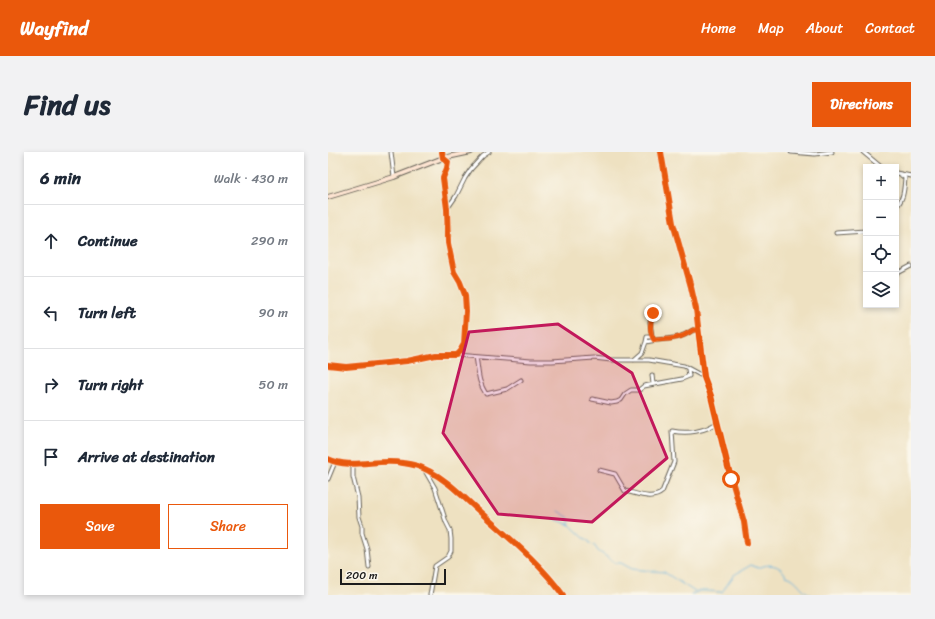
<!DOCTYPE html>
<html lang="en">
<head>
<meta charset="utf-8">
<style>
  body { margin:0; font-family:Sriracha,sans-serif; background:#f2f2f3; color:#1f2937 }
  .controls { position:absolute; right:12px; top:12px; display:grid; overflow:hidden; border-radius:0px; box-shadow:0 2px 6px #0003 }
  .controls button { width:36px; height:36px; display:grid; place-items:center; padding:0; border:0; border-bottom:1px solid #e0e1e3; background:#fff; color:#1f2937; font:20px sans-serif }
  .scale { position:absolute; left:12px; bottom:10px; width:106px; box-sizing:border-box; padding-left:4px; border:2px solid #1c1c1c; border-top:0; font-size:11px; line-height:14px; white-space:nowrap; color:#1c1c1c; -webkit-text-stroke:3px #fbf7ec; paint-order:stroke }
  .stop { position:absolute; width:12px; height:12px; margin:-9px; border:3px solid #ea580c; border-radius:50%; background:#fff }
  .stop.end { background:#ea580c; border-color:#fff; box-shadow:0 1px 4px #0008 }
  .list { margin:0; padding:0; list-style:none }
  h2 { display:flex; justify-content:space-between; align-items:center; height:52px; margin:0; padding:0 16px; font-size:17px }
  h2 small { font-size:13px; font-weight:400; color:#747a83 }
  .list li { display:grid; grid-template-columns:26px 1fr auto; gap:12px; align-items:center; box-sizing:border-box; height:72px; padding:0 16px; border-top:1px solid #e0e1e3 }
  .list b { display:block; font-size:15px; white-space:nowrap }
  .list em { font-size:13px; font-style:normal; color:#747a83 }
  .actions { display:flex; gap:8px; padding:12px 16px }
  .actions a { flex:1; padding:9px 0; border:1px solid #ea580c; border-radius:0px; text-align:center; font-size:14px; color:#ea580c }
  .actions .main { background:#ea580c; color:#fff }
  .icon { flex:none; width:22px; height:22px; fill:none; stroke:currentColor; stroke-width:2; stroke-linecap:round; stroke-linejoin:round }
  .map { position:relative; flex:none; width:583px; height:443px; overflow:hidden; border-radius:0px }
  header { display:flex; align-items:center; gap:24px; box-sizing:border-box; height:56px; padding:0 20px; background:#ea580c; color:#fff }
  header strong { font-size:19px }
  nav { display:flex; gap:22px; margin-inline-start:auto; font-size:14px }
  .intro { display:flex; align-items:center; justify-content:space-between; box-sizing:border-box; height:96px; padding:0 24px }
  h1 { margin:0; font-size:28px }
  .button { padding:10px 18px; border-radius:0px; background:#ea580c; color:#fff; font-size:14px; font-weight:700 }
  main { display:flex; gap:24px; padding:0 24px }
  aside { flex:1; background:#fff; border-radius:0px; box-shadow:0 2px 6px #0003 }
  .map>svg:first-child { display:block }
  .lines { fill:none; stroke-linecap:round; stroke-linejoin:round }
  .stream { stroke:#63b0dc; stroke-width:1 }
  .street-casing { stroke:#666156; stroke-width:5 }
  .secondary-casing { stroke:#666156; stroke-width:6 }
  .street { stroke:#fff; stroke-width:3 }
  .secondary { stroke:#fde4d1; stroke-width:4 }
  .cycleway-casing { stroke:#fbf7ec; stroke-width:8 }
  .cycleway { stroke:#e8590c; stroke-width:6 }
  .route { stroke:#ea580c; stroke-width:5 }
  .marked { fill:#c2185b; fill-opacity:0.2; stroke:#c2185b; stroke-width:3; stroke-linejoin:round }
</style>
</head>
<body>
<header>
<strong>Wayfind</strong>
<nav><a>Home</a><a>Map</a><a>About</a><a>Contact</a></nav>
</header>
<div class="intro"><h1>Find us</h1><a class="button">Directions</a></div>
<main>
<aside>
<h2>6 min<small>Walk · 430 m</small></h2>
<ul class="list">
<li><svg class="icon" aria-label="ahead" viewBox="0 0 24 24"><path d="M12 20V5M6 11l6-6 6 6"/></svg><div><b>Continue</b></div><em>290 m</em></li>
<li><svg class="icon" aria-label="left" viewBox="0 0 24 24"><path d="M17 20v-9H6M10 6l-5 5 5 5"/></svg><div><b>Turn left</b></div><em>90 m</em></li>
<li><svg class="icon" aria-label="right" viewBox="0 0 24 24"><path d="M7 20v-9h11M14 6l5 5-5 5"/></svg><div><b>Turn right</b></div><em>50 m</em></li>
<li><svg class="icon" aria-label="arrive" viewBox="0 0 24 24"><path d="M6 21V4h12l-3 4 3 4H6"/></svg><div><b>Arrive at destination</b></div></li>
</ul>
<div class="actions"><a class="main">Save</a><a>Share</a></div>
</aside>
<div class="map">
<svg width="583" height="443" viewBox="0 0 583 443">
  <rect width="100%" height="100%" fill="#fbf7ec"/>
  <filter id="ink" filterUnits="userSpaceOnUse"><feTurbulence type="fractalNoise" baseFrequency=".025" numOctaves="2"/><feDisplacementMap in="SourceGraphic" scale="8" xChannelSelector="R" yChannelSelector="G"/><feConvolveMatrix kernelMatrix="1 2 1 2 8 2 1 2 1" color-interpolation-filters="sRGB"/></filter>
  <filter id="wash" filterUnits="userSpaceOnUse"><feTurbulence type="fractalNoise" baseFrequency=".012" numOctaves="4" result="noise"/><feDisplacementMap in="SourceGraphic" scale="16" xChannelSelector="R" yChannelSelector="G"/><feGaussianBlur stdDeviation="0.9" result="paint"/><feColorMatrix in="noise" values="0 0 0 0 0 0 0 0 0 0 0 0 0 0 0 0 0 1.4 0 .05"/><feComposite in="paint" operator="in"/></filter>
  <g filter="url(#wash)">
    <rect width="100%" height="100%" fill="#eee1c1"/>
    <g class="lines">
      <!-- stream -->
      <path class="stream" d="M230,359l10,6 2,8
        M225,366l17,7 14,13 4,2 2,4 4,1 4,6 18,12h5l11,6 32,3 31,20
        M363,443c9,-7 20,-3 31,-3l12,-17 17,-10 7,3c11,-5 22,-4 28,8 11,2 15,15 25,19"/>
    </g>
  </g>
  <g filter="url(#ink)">
    <g class="lines">
      <!-- street casing -->
      <g class="street-casing">
        <path id="street" d="M63,0l3,25
          M333,0l12,71 18,64 5,22 8,68 7,19 17,71 16,55 3,21
          M463,0l24,2 17,-2
          M535,0l18,15
          M568,21l15,3
          M568,55c8,-8 8,-18 9,-29l-4,-3
          M119,57l9,-13 9,-18 6,-9 12,-13 6,-4
          M508,81l30,-2
          M568,122l15,-8
          M324,185h-5l-1,5c18,-5 30,0 47,-12h5
          M324,185l-2,-15 3,-9
          M128,203l75,6h21l42,-3 17,2h38l35,6 20,11
          M148,205c3,15 1,23 10,37l21,-5 14,-9
          M306,208l8,-7 4,-11
          M0,213l18,2 61,-6 29,-6h20l4,-4 4,-7 2,-33 -1,-16 -5,-13 -6,-10 -6,-29 -1,-34 -4,-31 4,-10 1,-6 -5,-4
          M324,223l1,9
          M264,247l19,4 6,-1 4,-2 4,-6 6,-4h8l5,-4 38,-7 7,-3 -1,-7
          M0,307c23,11 50,-1 75,4 8,1 19,4 26,8 20,10 34,26 50,40 29,26 61,52 84,84
          M25,312v13l5,20 1,20 3,9v7l5,16 2,18
          M96,317l11,19 11,34 4,8 1,9v12l-3,6 -13,9 -5,29
          M271,318l16,4 10,17c11,2 27,10 37,1l12,-30 -2,-31c15,3 33,1 46,-9
          M0,327l7,-17"/>
      </g>
      <!-- secondary casing -->
      <g class="secondary-casing">
        <path id="secondary" d="M114,0l1,6
          M0,45l66,-20 49,-19 28,-6"/>
      </g>
      <!-- street -->
      <use href="#street" class="street"/>
      <!-- secondary -->
      <use href="#secondary" class="secondary"/>
      <!-- cycleway casing -->
      <g class="cycleway-casing">
        <path id="cycleway" d="M333,0l12,71 18,64 5,22 8,68 7,19 17,71 16,55 3,21
          M0,213l18,2 61,-6 29,-6h20l4,-4 4,-7 2,-33 -1,-16 -5,-13 -6,-10 -6,-29 -1,-34 -4,-31 4,-10 1,-6 -5,-4 -1,-6
          M0,307c23,11 50,-1 75,4 8,1 19,4 26,8 20,10 34,26 50,40 29,26 61,52 84,84"/>
      </g>
      <!-- cycleway -->
      <use href="#cycleway" class="cycleway"/>
    </g>
  </g>
  <g class="lines" filter="url(#ink)">
    <!-- route -->
    <path class="route" d="M325,161c-3,9 -4,19 1,27 15,-1 25,0 39,-10h5l6,47 7,19 20,83"/>
  </g>
  <!-- marked area -->
  <path class="marked" d="M230,172l74,49 35,85 -75,64 -94,-8 -55,-81 26,-101z"/>
</svg>
<div class="controls">
<button>+</button>
<button>−</button>
<button><svg class="icon" aria-label="locate" viewBox="0 0 24 24"><circle cx="12" cy="12" r="6"/><path d="M12 2v4M12 18v4M2 12h4M18 12h4"/></svg></button>
<button><svg class="icon" aria-label="layers" viewBox="0 0 24 24"><path d="M12 4l9 5-9 5-9-5zM3 14l9 5 9-5"/></svg></button>
</div>
<div class="scale">200 m</div>
<div class="stop" style="left:403px;top:327px"></div>
<div class="stop end" style="left:325px;top:161px"></div>
</div>
</main>
</body>
</html>
